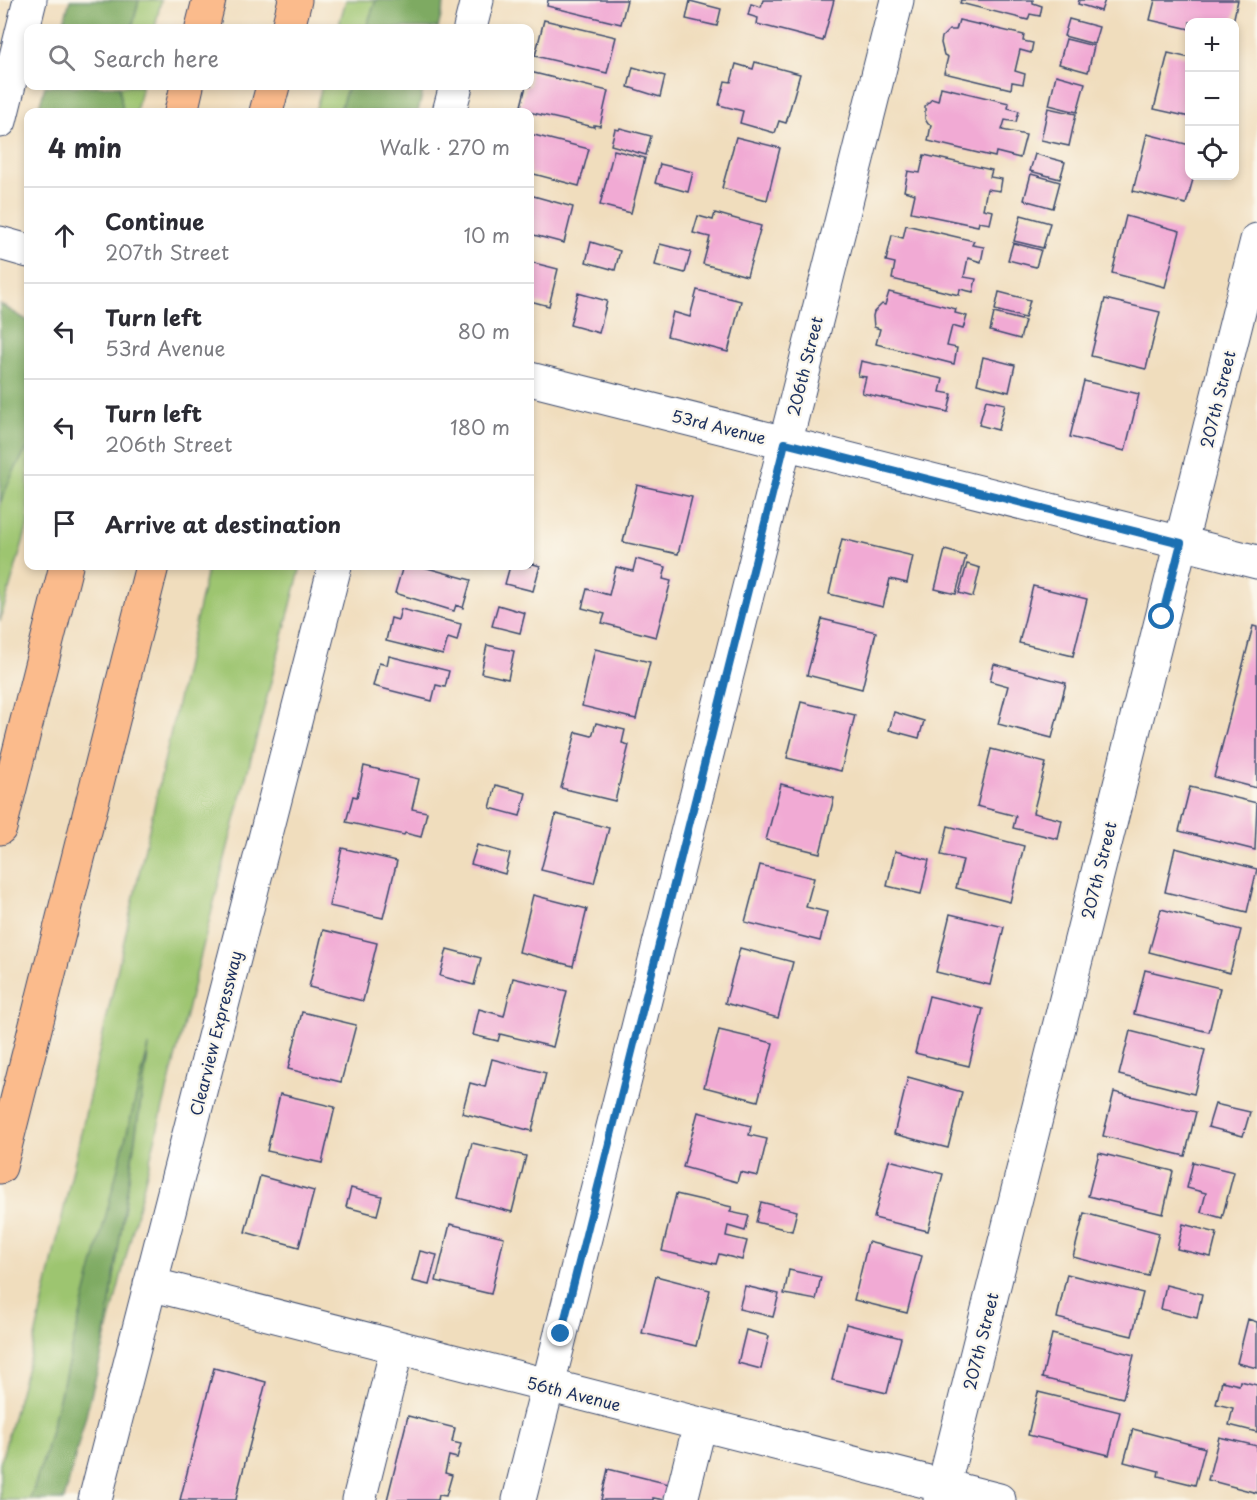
<!DOCTYPE html>
<html lang="en">
<head>
<meta charset="utf-8">
<style>
  body { margin:0; font-family:"Playpen Sans",sans-serif; background:#f2f2f3; color:#2b2b33 }
  .controls { position:absolute; right:18px; top:18px; display:grid; overflow:hidden; border-radius:12px; box-shadow:0 3px 9px #0003 }
  .controls button { width:54px; height:54px; display:grid; place-items:center; padding:0; border:0; border-bottom:2px solid #e1e1e2; background:#fff; color:#2b2b33; font:30px sans-serif }
  .stop { position:absolute; width:18px; height:18px; margin:-14px; border:4px solid #1f6fb2; border-radius:50%; background:#fff }
  .stop.end { background:#1f6fb2; border-color:#fff; box-shadow:0 2px 6px #0008 }
  .list { margin:0; padding:0; list-style:none }
  h2 { display:flex; justify-content:space-between; align-items:center; height:78px; margin:0; padding:0 24px; font-size:26px }
  h2 small { font-size:20px; font-weight:400; color:#7c7c81 }
  .list li { display:grid; grid-template-columns:39px 1fr auto; gap:18px; align-items:center; box-sizing:border-box; height:96px; padding:0 24px; border-top:2px solid #e1e1e2 }
  .list b { display:block; font-size:22px; white-space:nowrap }
  .list p { margin:0; font-size:20px; white-space:nowrap; color:#7c7c81 }
  .list em { font-size:20px; font-style:normal; color:#7c7c81 }
  .icon { flex:none; width:33px; height:33px; fill:none; stroke:currentColor; stroke-width:2; stroke-linecap:round; stroke-linejoin:round }
  .map { position:relative; flex:none; width:1257px; height:1500px; overflow:hidden }
  .search { position:absolute; background:#fff; box-shadow:0 3px 9px #0003; left:24px; top:24px; width:510px; height:66px; display:flex; align-items:center; gap:15px; box-sizing:border-box; padding:0 21px; border-radius:12px; color:#7c7c81; font-size:22px }
  .panel { position:absolute; background:#fff; box-shadow:0 3px 9px #0003; left:24px; top:108px; width:510px; height:462px; border-radius:12px }
  .map>svg:first-child { display:block }
  .green { fill:#9dc570; stroke:#5c7a67; stroke-width:1.5 }
  .forest { fill:#7eaa62; stroke:#4c6c60; stroke-width:1.5 }
  .building { fill:#f1aad4 }
  .lines { fill:none; stroke-linecap:round; stroke-linejoin:round }
  .minor-casing { stroke:#3b496c; stroke-width:35 }
  .highway-casing { stroke:#3b496c; stroke-width:35 }
  .minor { stroke:#fff; stroke-width:33 }
  .highway { stroke:#fbbb8c; stroke-width:33 }
  .route { stroke:#1f6fb2; stroke-width:8 }
  .labels { text-anchor:middle; dominant-baseline:central; stroke-width:4.5; stroke-linejoin:round; paint-order:stroke }
  .street-label { font-size:16px; fill:#1b2f5e; stroke:#fbf7ec }
</style>
</head>
<body>
<div class="map">
<svg width="1257" height="1500" viewBox="0 0 1257 1500">
  <rect width="100%" height="100%" fill="#fbf7ec"/>
  <filter id="ink" filterUnits="userSpaceOnUse"><feTurbulence type="fractalNoise" baseFrequency=".0167" numOctaves="2"/><feDisplacementMap in="SourceGraphic" scale="12" xChannelSelector="R" yChannelSelector="G"/><feConvolveMatrix kernelMatrix="1 2 1 2 8 2 1 2 1" color-interpolation-filters="sRGB"/></filter>
  <filter id="wash" filterUnits="userSpaceOnUse"><feTurbulence type="fractalNoise" baseFrequency=".008" numOctaves="4" result="noise"/><feDisplacementMap in="SourceGraphic" scale="24" xChannelSelector="R" yChannelSelector="G"/><feGaussianBlur stdDeviation="1.35" result="paint"/><feColorMatrix in="noise" values="0 0 0 0 0 0 0 0 0 0 0 0 0 0 0 0 0 1.4 0 .05"/><feComposite in="paint" operator="in"/></filter>
  <g filter="url(#wash)">
    <rect width="100%" height="100%" fill="#f0ddbd"/>
    <!-- green -->
    <path class="green" d="M139,0h22l-6,28h-23z
      M346,0h30l-10,28h-28z
      M119,86h23l-6,26h-13z
      M322,86h26l-9,26h-24z
      M28,447v78l-28,96v-118l13,-30z
      M208,566h93l-79,304 -119,479 45,-294 -102,395 -16,50h-30v-36l35,-126z"/>
    <!-- forest -->
    <path class="forest" d="M70,0h69l-7,28h-70z
      M376,0h69l-7,28h-72z
      M45,86h74l4,26h-83l-1,-5z
      M348,86h76l-6,26h-79z
      M0,304l28,17v126l-15,26 -13,30z
      M149,1046l-46,303 -39,151h-34l16,-50z"/>
    <g id="blocks">
      <!-- building -->
      <path class="building" d="M548,0h79l-6,24 -74,-18z
        M763,0h71l-11,41 -66,-17 1,-6 -10,-3 3,-11 10,3z
        M961,0h72v3l9,3 -2,10 -10,-2 -2,6 -68,-17z
        M1079,0h26l-4,11 -23,-7z
        M1155,0h83l-5,22h-43v7l-40,-9z
        M690,1l31,8 -4,17 -31,-7z
        M1069,19l30,8 -5,17 -30,-8z
        M544,20l72,17 -9,36 -72,-17z
        M959,20l65,15 -1,6 10,2 -2,10 -11,-3 -5,21 10,3 -2,10 -11,-2 -1,7 -67,-16 4,-16 -4,-2 -3,-12 1,-6 7,-7h7z
        M1066,39l28,7 -6,26 -29,-8z
        M1168,53l22,5v59l-36,-8z
        M755,62l45,12 -14,49 -7,-2 -4,12 -35,-10 3,-12 -24,-6 6,-24 6,1 5,-18 17,5z
        M633,67l32,9 -5,21 -32,-10z
        M530,72l78,19 -8,35 -6,-1v2l-74,-17 6,-24h4z
        M1056,75l29,8 -8,29 -28,-7z
        M941,87l68,16 -1,5 11,3 -3,11 -11,-2 -3,10 24,5 -6,23 -24,-6 -1,5 -67,-16 3,-16 -3,-1 -3,-5v-13l7,-7 6,2z
        M1048,108l28,6 -7,32 -28,-6z
        M620,128l31,8 -5,19 -35,-10 4,-16 4,1z
        M530,134l59,15 -10,37 -49,-13z
        M1147,134l43,11v31h4l-8,28 -53,-13z
        M736,137l44,11 -13,52 -45,-12z
        M614,150l31,8 -14,55 -31,-8z
        M1035,154l30,8 -5,17 -30,-8z
        M924,155l68,15 -2,7 12,2 -2,12 -13,-2 -4,20 10,2 -3,13 -11,-2 -1,4 -67,-14 4,-18 -11,-3 4,-20 12,2z
        M660,164l33,8 -5,20 -33,-9z
        M1031,174l29,8 -7,26 -29,-8z
        M530,195l43,12 -9,36 -34,-9z
        M715,213l46,13 -14,50 -44,-12 7,-27 -17,-4 5,-17 15,4z
        M1021,215l29,8 -7,25 -29,-7z
        M1126,216l54,15 -15,56 -53,-14z
        M906,225l68,16 -2,4 12,2 -3,15 -13,-4 -4,19 12,2 -3,13 -13,-3 -1,6 -67,-16 3,-16 -9,-2 6,-26 11,3z
        M591,242l29,9 -5,19 -29,-8z
        M1013,243l28,7 -5,17 -28,-7z
        M660,244l31,8 -6,21 -30,-8z
        M530,262l28,7 -9,37 -19,-5z
        M697,290l44,11 -13,51 -61,-16 6,-24 17,5z
        M889,292l67,17 -1,4 12,3 -4,13 -11,-3 -5,20 10,2 -3,16 -78,-20 4,-15 -6,-2 -1,-11 1,-4 8,-8 3,1z
        M999,292l31,8 -5,18 -30,-8z
        M578,293l29,8 -8,32 -29,-8z
        M1105,299l55,13 -14,57 -55,-13z
        M994,313l31,8 -5,18 -30,-8z
        M983,357l32,8 -6,27 -32,-8z
        M861,361l82,18 -3,13 12,2 -4,18 -86,-19 4,-16 -8,-1z
        M1084,381l55,13 -14,57 -55,-14z
        M986,400l19,4 -7,26 -19,-5z
        M637,485l55,12 -14,57 -55,-12z
        M842,539l71,17 -6,27 -17,-4 -7,28 -54,-13z
        M945,550l21,6 -10,38 -21,-5z
        M636,559l30,8 -3,12 8,2 -15,56 -54,-14 3,-9 -23,-6 5,-19 22,6 7,-28 17,4z
        M530,563l10,3 -7,25 -28,-7 5,-18h20z
        M967,564l13,4 -7,29 -14,-4z
        M403,566h17l51,14 -8,28 -7,-3 -2,6 -59,-18z
        M1033,586l54,13 -14,57 -54,-13z
        M498,605l27,8 -5,20 -28,-7z
        M401,609l60,15 -4,17 -9,-3 -5,17 -57,-14 5,-23 7,2z
        M822,619l54,13 -14,57 -55,-14z
        M1253,626l4,1v161l-43,-11z
        M487,645l27,6 -6,28 -27,-6z
        M595,649l55,13 -14,57 -54,-13z
        M389,656l60,15 -4,16 -9,-2 -4,16 -59,-15 6,-23 8,2z
        M994,664l72,19 -14,55 -54,-14 10,-38 -18,-5z
        M801,702l54,13 -14,56 -54,-13z
        M894,712l30,9 -5,17 -30,-8z
        M596,723l29,7 -3,13 7,2 -14,56 -54,-13 15,-56 16,4z
        M991,749l55,14 -13,50 29,7 -4,19 -45,-11 3,-12 -39,-10z
        M364,766l55,13 -7,30 15,3 -6,25 -16,-4 -1,2 -58,-13 7,-26 4,1z
        M781,784l53,14 -14,55 -54,-13z
        M496,785l30,8 -6,23 -30,-8z
        M1190,787l67,16 -2,47 -76,-19z
        M556,814l53,14 -15,55 -53,-13z
        M948,826l76,20 -14,56 -54,-14 7,-28 -22,-5z
        M477,845l33,9 -5,20 -34,-10z
        M342,848l55,13 -14,57 -54,-12z
        M1175,848l82,21 -10,43 -82,-20z
        M895,851l34,9 -8,34 -34,-8z
        M760,865l54,13 -8,29 21,5 -7,29 -75,-19z
        M533,895l54,14 -14,57 -54,-14z
        M1161,909l80,21 -11,43 -81,-21z
        M950,914l54,13 -14,58 -54,-13z
        M323,930l54,13 -14,58 -54,-14z
        M740,948l53,14 -15,56 -53,-15z
        M447,949l34,9 -7,27 -34,-9z
        M1145,970l75,18 -11,44 -75,-18z
        M513,978l54,13 -14,56 -53,-13 -2,7 -25,-6 6,-26 25,7z
        M929,996l54,13 -14,57 -54,-13z
        M302,1012l54,13 -15,57 -53,-13z
        M719,1030l54,13 -15,58 -54,-14z
        M1130,1031l75,19 -11,44 -75,-19z
        M492,1059l54,14 -14,58 -70,-18 8,-30 15,4z
        M908,1077l54,15 -14,56 -54,-14z
        M1114,1092l82,20 -11,44 -82,-20z
        M280,1094l55,13 -13,56 -55,-12z
        M1215,1104l35,8 -7,24 -35,-9z
        M698,1112l53,14 -2,9 18,4 -9,37 -18,-4 -3,10 -54,-15z
        M472,1143l54,13 -14,56 -54,-14z
        M1099,1153l74,18 -10,43 -75,-18z
        M889,1160l54,14 -15,57 -54,-13z
        M1193,1162l41,10 -12,46 -21,-6 5,-19 -19,-5z
        M260,1176l54,15 -15,56 -54,-15z
        M351,1188l31,8 -5,19 -31,-8z
        M676,1194l56,13 -2,5 19,4 -4,15 -17,-5 -2,10 21,5 -5,19 -23,-6 -3,10 -54,-13z
        M761,1202l36,9 -5,20 -36,-9z
        M1084,1213l75,20 -11,43 -75,-19z
        M450,1224l54,13 -13,57 -55,-13z
        M1183,1224l34,9 -6,24 -34,-8z
        M868,1242l54,14 -15,57 -53,-13z
        M420,1251l17,4 -8,30 -17,-4z
        M789,1270l32,7 -5,23 -32,-6z
        M1067,1274l76,19 -11,43 -75,-18z
        M656,1276l54,14 -14,56 -54,-13z
        M1166,1285l36,9 -5,24 -36,-9z
        M745,1286l34,8 -6,23 -34,-8z
        M1248,1319l9,3v46l-20,-5z
        M846,1324l55,14 -14,55 -55,-13z
        M746,1330l23,6 -8,33 -23,-6z
        M1052,1334l82,21 -11,43 -81,-20z
        M214,1368l52,14 -28,108 -2,10h-56z
        M1222,1381l17,4 1,-4 17,4v47l-28,-7 4,-17 -17,-4z
        M1038,1392l82,20 -11,43 -81,-20z
        M408,1416l47,12 -3,14 9,2 -4,14 -8,-2 -4,17 7,2 -6,21 -7,-1 -1,5h-51z
        M1133,1429l72,19 -10,37 -37,-9 1,-5 -35,-9z
        M1219,1437l38,9v47l-49,-13z
        M608,1469l61,15 -4,16 -12,-2v2h-52z"/>
    </g>
  </g>
  <g filter="url(#ink)">
    <use href="#blocks" fill-opacity="0" stroke="#3b496c" stroke-width="1.5"/>
    <g class="lines">
      <!-- minor casing -->
      <g class="minor-casing">
        <path id="minor" d="M470,28l7,-28
          M449,112l7,-26
          M0,121l30,-121
          M0,243l28,8
          M530,379l727,183
          M150,1284l849,216
          M95,1500l240,-934
          M359,1500l38,-152
          M519,1500l378,-1500
          M681,1500l19,-76
          M940,1500l317,-1260"/>
      </g>
      <!-- highway casing -->
      <g class="highway-casing">
        <path id="highway" d="M202,28l7,-28
          M288,28l7,-28
          M181,112l6,-26
          M266,112l7,-26
          M0,828l66,-262
          M0,1167l152,-601"/>
      </g>
      <!-- minor -->
      <use href="#minor" class="minor"/>
      <!-- highway -->
      <use href="#highway" class="highway"/>
    </g>
  </g>
  <g class="lines" filter="url(#ink)">
    <!-- route -->
    <path class="route" d="M561,1334l224,-891 396,100 -19,74"/>
  </g>
  <g class="labels">
    <!-- street labels -->
    <g class="street-label">
      <text transform="translate(804 366) rotate(-76)">206th Street</text>
      <text transform="translate(1217 399) rotate(-76)">207th Street</text>
      <text transform="translate(719 426) rotate(14)">53rd Avenue</text>
      <text transform="translate(1098 870) rotate(-76)">207th Street</text>
      <text transform="translate(215 1033) rotate(-76)">Clearview Expressway</text>
      <text transform="translate(980 1341) rotate(-76)">207th Street</text>
      <text transform="translate(574 1393) rotate(14)">56th Avenue</text>
    </g>
  </g>
</svg>
<div class="controls">
<button>+</button>
<button>−</button>
<button><svg class="icon" aria-label="locate" viewBox="0 0 24 24"><circle cx="12" cy="12" r="6"/><path d="M12 2v4M12 18v4M2 12h4M18 12h4"/></svg></button>
</div>
<div class="stop" style="left:1162px;top:617px"></div>
<div class="stop end" style="left:561px;top:1334px"></div>
<div class="search"><svg class="icon" aria-label="search" viewBox="0 0 24 24"><circle cx="10" cy="10" r="6"/><path d="M15 15l6 6"/></svg>Search here</div>
<section class="panel">
<h2>4 min<small>Walk · 270 m</small></h2>
<ul class="list">
<li><svg class="icon" aria-label="ahead" viewBox="0 0 24 24"><path d="M12 20V5M6 11l6-6 6 6"/></svg><div><b>Continue</b><p>207th Street</p></div><em>10 m</em></li>
<li><svg class="icon" aria-label="left" viewBox="0 0 24 24"><path d="M17 20v-9H6M10 6l-5 5 5 5"/></svg><div><b>Turn left</b><p>53rd Avenue</p></div><em>80 m</em></li>
<li><svg class="icon" aria-label="left" viewBox="0 0 24 24"><path d="M17 20v-9H6M10 6l-5 5 5 5"/></svg><div><b>Turn left</b><p>206th Street</p></div><em>180 m</em></li>
<li><svg class="icon" aria-label="arrive" viewBox="0 0 24 24"><path d="M6 21V4h12l-3 4 3 4H6"/></svg><div><b>Arrive at destination</b></div></li>
</ul>
</section>
</div>
</body>
</html>
